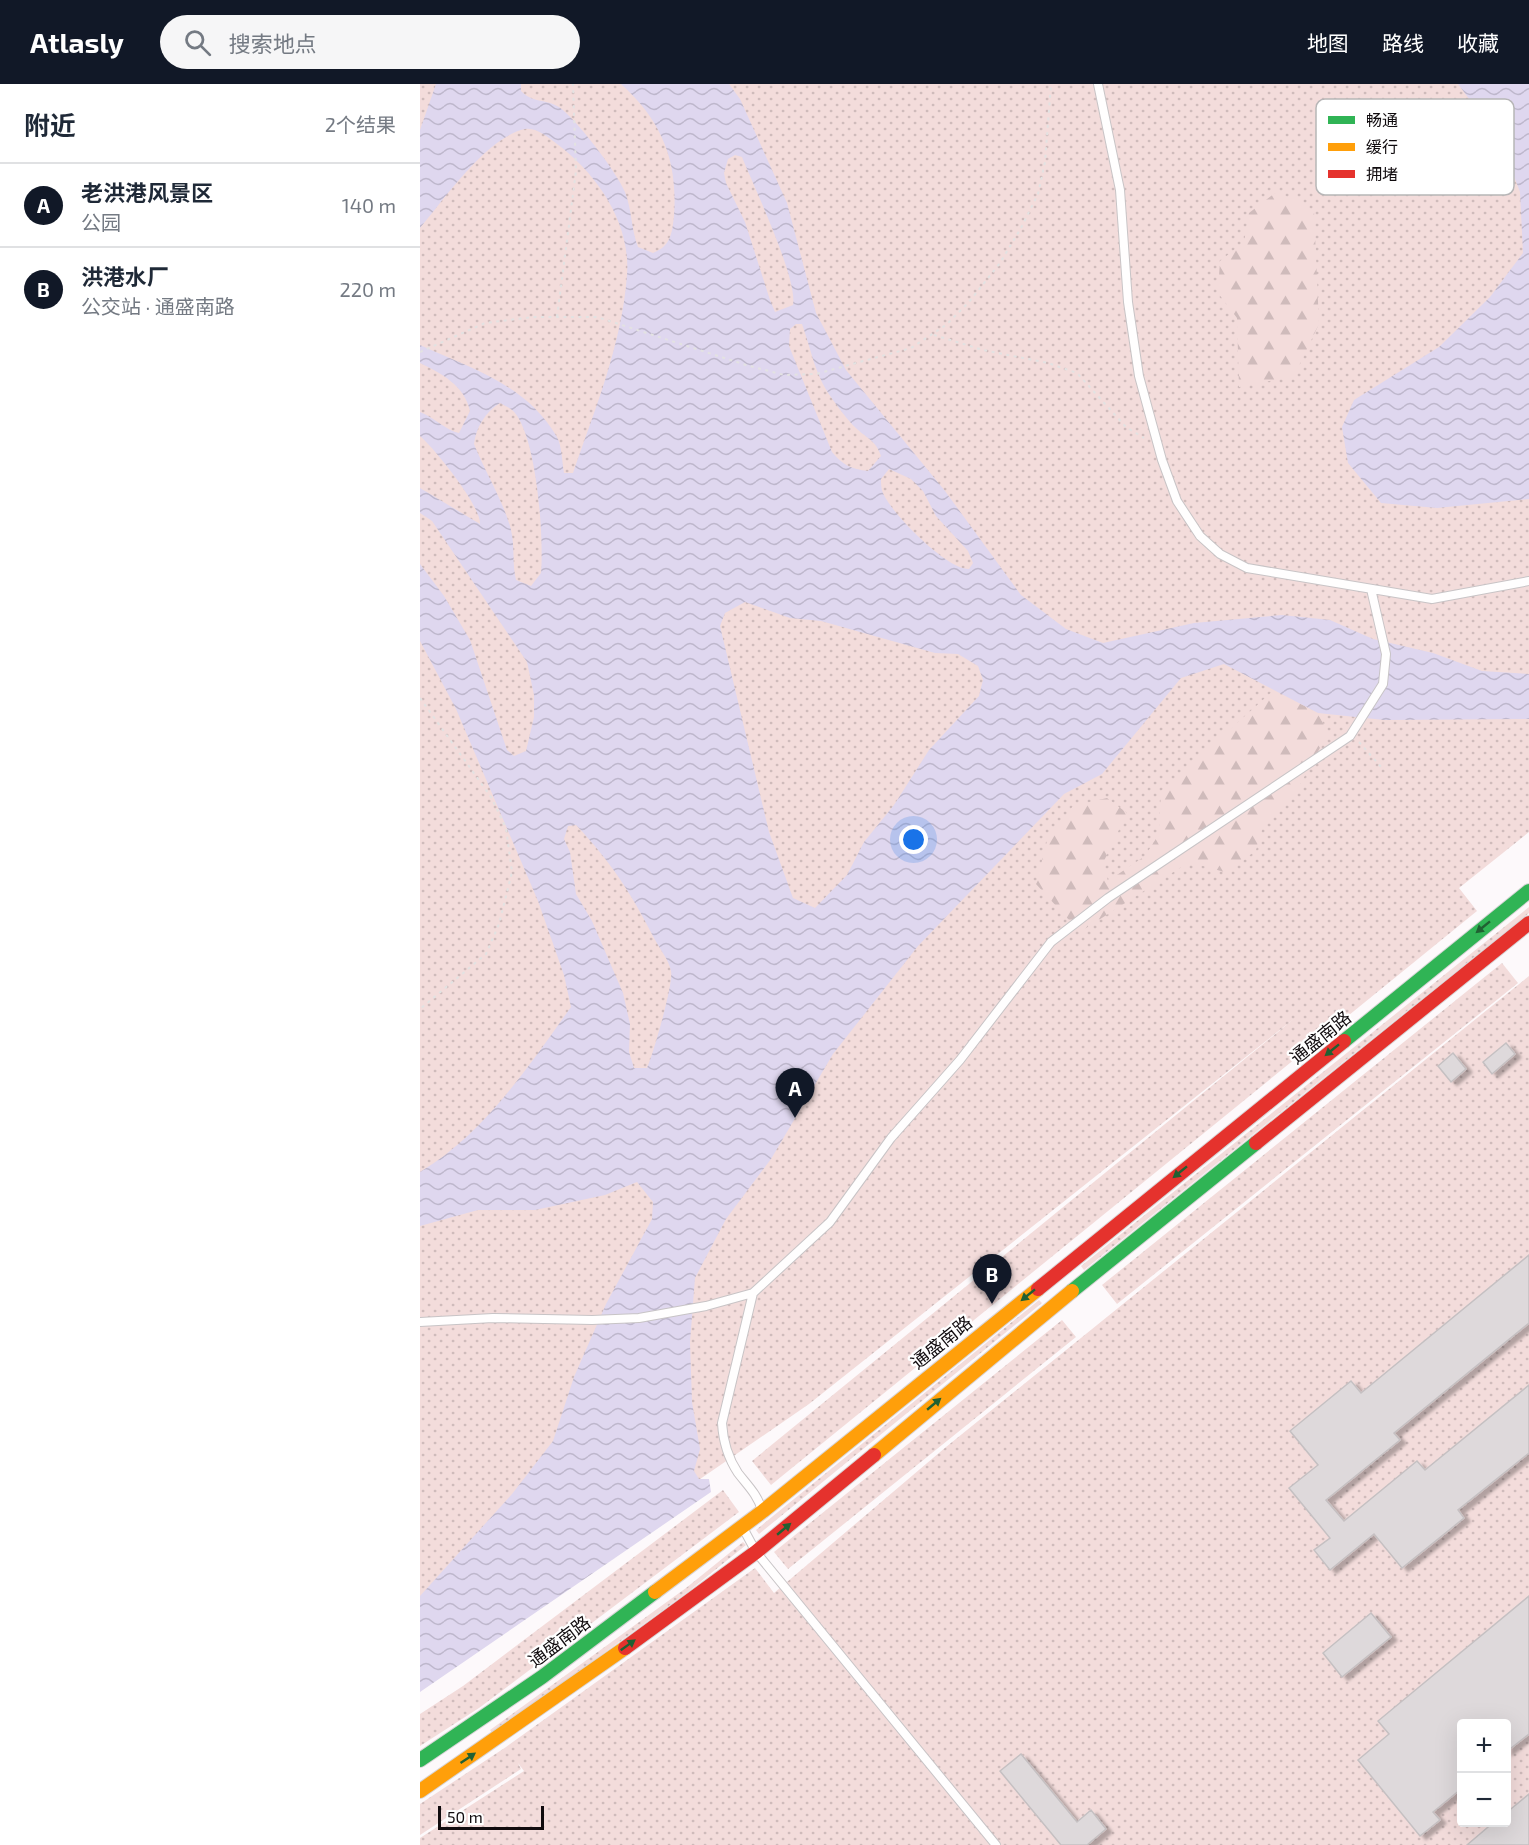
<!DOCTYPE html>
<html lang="zh">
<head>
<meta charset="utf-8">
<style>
  body { margin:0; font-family:"Exo 2","Noto Sans SC",sans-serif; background:#f6f6f7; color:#1f2937 }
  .controls { position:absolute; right:18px; bottom:18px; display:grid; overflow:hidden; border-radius:6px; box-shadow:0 6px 24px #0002 }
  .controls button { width:54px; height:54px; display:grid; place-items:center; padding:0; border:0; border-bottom:2px solid #e0e1e3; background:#fff; color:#1f2937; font:30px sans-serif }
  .scale { position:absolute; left:18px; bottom:15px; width:106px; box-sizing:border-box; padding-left:6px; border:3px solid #100b0e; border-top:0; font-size:16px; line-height:21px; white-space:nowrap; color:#100b0e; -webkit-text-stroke:4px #fff; paint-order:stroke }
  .you { position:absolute; left:494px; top:756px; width:21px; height:21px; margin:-15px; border:4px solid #fff; border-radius:50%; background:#1a73e8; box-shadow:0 0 0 9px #1a73e833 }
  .badge { display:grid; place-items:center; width:39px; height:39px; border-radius:50%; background:#111827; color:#fff; font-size:20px; font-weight:700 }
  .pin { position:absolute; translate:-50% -50px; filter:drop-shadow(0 2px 3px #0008) }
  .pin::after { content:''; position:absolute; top:32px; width:21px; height:18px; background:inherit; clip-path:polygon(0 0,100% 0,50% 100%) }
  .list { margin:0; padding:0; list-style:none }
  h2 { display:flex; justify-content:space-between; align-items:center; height:78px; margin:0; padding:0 24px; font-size:26px }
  h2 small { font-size:20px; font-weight:400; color:#747a83 }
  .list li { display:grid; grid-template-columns:39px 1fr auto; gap:18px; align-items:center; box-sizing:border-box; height:84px; padding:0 24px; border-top:2px solid #e0e1e3 }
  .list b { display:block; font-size:22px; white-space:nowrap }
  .list p { margin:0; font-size:20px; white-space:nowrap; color:#747a83 }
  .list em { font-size:20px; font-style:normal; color:#747a83 }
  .icon { flex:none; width:33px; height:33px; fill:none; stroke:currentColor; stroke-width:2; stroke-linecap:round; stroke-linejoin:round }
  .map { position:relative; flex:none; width:1109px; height:1761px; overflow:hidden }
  header { display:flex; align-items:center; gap:36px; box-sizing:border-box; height:84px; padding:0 30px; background:#111827; color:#fff }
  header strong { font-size:28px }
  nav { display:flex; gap:33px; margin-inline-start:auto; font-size:21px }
  .search { width:420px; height:54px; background:#f6f6f7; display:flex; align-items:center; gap:15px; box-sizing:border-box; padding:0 21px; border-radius:33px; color:#747a83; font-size:22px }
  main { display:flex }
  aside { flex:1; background:#fff }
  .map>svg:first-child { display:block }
  .grass { fill:url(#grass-dots); fill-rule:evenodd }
  .forest { fill:url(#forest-firs) }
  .water { fill:url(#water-waves); fill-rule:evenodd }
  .building { fill:#ded9db; stroke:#c5c0c2; stroke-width:1.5; filter:url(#shadow) }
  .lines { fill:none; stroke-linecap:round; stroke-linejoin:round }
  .lane-casing { stroke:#c8c4c6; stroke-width:10 }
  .fast-casing { stroke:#d8d5d7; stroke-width:16 }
  .slow-casing { stroke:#d8d5d7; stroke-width:16 }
  .jam-casing { stroke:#d8d5d7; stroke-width:16 }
  .path { stroke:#e3e2e2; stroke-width:2; stroke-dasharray:3 4.5; stroke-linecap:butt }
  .lane { stroke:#fffefe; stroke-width:8 }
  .fast { stroke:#30b455; stroke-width:14 }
  .slow { stroke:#ff9f0a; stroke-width:14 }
  .jam { stroke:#e5322d; stroke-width:14 }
  .oneway { fill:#206032 }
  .labels { text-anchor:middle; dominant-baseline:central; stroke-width:4.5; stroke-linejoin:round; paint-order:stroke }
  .street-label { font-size:18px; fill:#100b0e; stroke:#fff }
  .key { fill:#fff; stroke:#b7b6b7; stroke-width:1.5 }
  .key-label { font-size:16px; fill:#100b0e }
</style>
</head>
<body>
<header>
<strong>Atlasly</strong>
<div class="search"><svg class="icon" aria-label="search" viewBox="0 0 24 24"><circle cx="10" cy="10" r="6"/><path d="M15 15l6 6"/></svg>搜索地点</div>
<nav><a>地图</a><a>路线</a><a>收藏</a></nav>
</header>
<main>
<aside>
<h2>附近<small>2个结果</small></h2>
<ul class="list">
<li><span class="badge">A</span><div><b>老洪港风景区</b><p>公园</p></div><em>140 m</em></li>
<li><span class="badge">B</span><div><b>洪港水厂</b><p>公交站 · 通盛南路</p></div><em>220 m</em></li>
</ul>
</aside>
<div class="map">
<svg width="1109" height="1761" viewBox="0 0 1109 1761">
  <defs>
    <pattern id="grass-dots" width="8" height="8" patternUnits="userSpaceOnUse" patternTransform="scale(1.5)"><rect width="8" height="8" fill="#f3dcdb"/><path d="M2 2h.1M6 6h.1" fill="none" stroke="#cfbbbb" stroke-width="1.8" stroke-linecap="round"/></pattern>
    <pattern id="forest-firs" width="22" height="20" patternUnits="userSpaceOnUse" patternTransform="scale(1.5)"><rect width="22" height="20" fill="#f3dcdb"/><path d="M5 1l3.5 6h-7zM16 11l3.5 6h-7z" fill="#cfbbbb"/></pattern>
    <pattern id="water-waves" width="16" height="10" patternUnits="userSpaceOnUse" patternTransform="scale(1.5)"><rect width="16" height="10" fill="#dfd7ef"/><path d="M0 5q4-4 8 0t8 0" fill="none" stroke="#beb7cc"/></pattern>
    <filter id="shadow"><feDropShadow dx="6" dy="3.5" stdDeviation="1.5" flood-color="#0004"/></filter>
  </defs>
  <rect width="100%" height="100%" fill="#fdf9fb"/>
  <!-- grass -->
  <path class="grass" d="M0,0h1109v748l-70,56 18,23 -706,574 -19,-24 543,-443 -486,386 -389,268z
    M1109,823v6l-445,357 -3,-4z
    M1082,879l16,20 -401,321 -15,-19z
    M1109,892v869h-1109v-7l104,-67 -6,-8 3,6 -101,66v-31l86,-57 249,-179 19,25 172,-146zM1042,1640h44v98h-44z
    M619,1216l3,3 -283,231 -3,-4z
    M642,1236l14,17 -288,232 -14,-17z
    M303,1406l16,22 -260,196 -59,38v-32l43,-28z
    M323,1458l3,3 -57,46 -196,143 -3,-4 196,-142z"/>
  <!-- forest -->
  <path class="forest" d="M855,109l19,6 20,12 5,113 -25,52 -55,11 -2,-69 -19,-25 2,-32 24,-19 5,-29z
    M854,606l44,23 10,20 -32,59 -32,30 -8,28 -28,23 -39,-11 -109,70 -44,-48 12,-47 25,-31 34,-8 20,15 -24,50 5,18 37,-25 14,-22 2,-43z"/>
  <!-- water -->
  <path class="water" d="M16,0h85v7c11,12 25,8 38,16 18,13 57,64 66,85 7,18 6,37 13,55l15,6c18,-7 19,-20 21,-37 4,-55 -12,-95 -53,-132h108l11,15 47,104 29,110 30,57 99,121 76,104 45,34 37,14 91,-20 88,-8 48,5 43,19 60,14 49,18 47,3v45l-145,1 -66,-7 -94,-49 -43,14 -79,96 -38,20 -146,152 -85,108 -62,105 -45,60 -31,59 -5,64 2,60 8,47 -6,22 5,8h10l2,13 -291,200v-96l92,-102 41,-53 21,-64 32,-73 46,-85 1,-17 -16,-20 -32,13 -70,15h-57l-58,16v-54c64,-38 108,-105 151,-165l-7,-32 -26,-74 -82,-192 -36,-68v-77l24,32 26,44 37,110 7,6 12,-5 8,-34v-22l-7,-33 -95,-141 -12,-8v-25l60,36c1,-18 -45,-75 -60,-88v-24c15,6 27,19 39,21l11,-22c-5,-25 -29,-38 -50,-48v-18c52,24 106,39 137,92 5,9 5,25 7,36h9c22,-64 49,-129 54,-198 4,-52 -30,-101 -70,-131 -9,-7 -21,-17 -32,-15 -38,8 -81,70 -105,99v-98zM315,71l7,2c12,30 56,122 51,148l-18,7 -5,-12 -25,-78 -19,-39 -2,-10 4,-14zM376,240h6c9,25 13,51 29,73 7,10 17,24 26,32 11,10 19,12 24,27l-13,15c-17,-2 -25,-6 -36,-19l-43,-106 1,-17zM80,319c5,3 11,5 15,10 22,27 29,124 26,160l-10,13 -15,-6c-4,-17 -1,-33 -5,-50 -7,-28 -26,-58 -37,-86 2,-16 11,-32 26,-41zM469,385l22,10 12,12 13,25 32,35 5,12 -4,6c-22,1 -78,-56 -86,-76 -2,-4 -2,-10 -2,-14zM325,518l45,16 31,3 114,32 23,1 20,12 5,14 -4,16 -50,54 -35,55 -30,37 -17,33 -32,33 -22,-10 -24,-66 -49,-206 5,-13zM156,741c35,37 55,68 78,113 5,10 15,22 17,33 3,11 -18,84 -24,97h-13l-5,-16 1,-28 -7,-31 -31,-72 -16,-27 -6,-42 -6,-13 4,-13z
    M1038,0h71v415l-92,9 -56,-5 -33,-40 -6,-36 12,-27 85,-53 51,-50 33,-44 -3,-61 -19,-50z"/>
  <!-- building -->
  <path class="building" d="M1086,959l9,11 -23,20 -9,-12z
    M1033,969l13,16 -15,13 -13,-16z
    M1109,1171v68l-135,110 6,7 -74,60 18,21 73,-60 8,9 104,-85v68l-71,57 6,8 -62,50 -28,-34 -44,36 -16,-20 16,-12 -41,-50 29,-23 -28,-34 61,-50 10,12z
    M1109,1512v138l-23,18v-28h-45v65l-28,23 7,8 -20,16 -62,-76 31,-26 -11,-13z
    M951,1529l20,24 -49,40 -19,-24z
    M601,1670l56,68 14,-12 15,19 -19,16h-26l-61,-74z
    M1109,1710v51h-62l27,-23h12v-9z"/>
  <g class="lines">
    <!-- lane casing -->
    <g class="lane-casing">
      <path id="lane" d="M678,0l22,106 8,112 11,74 23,84 15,41 23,35 20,18 27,14 185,31 97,-18
        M0,1238l73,-4 99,2 47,-2 67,-12 47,-13
        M342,1426c-5,-16 -14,-24 -24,-37 -10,-15 -15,-33 -16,-50l31,-130 77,-71 61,-84 69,-78 91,-118 57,-44 242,-162 33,-52 3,-30 -15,-65
        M323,1444l13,24 240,293"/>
    </g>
    <!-- fast casing -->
    <g class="fast-casing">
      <path id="fast" d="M924,957l185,-150
        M652,1207l184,-148
        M0,1676l122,-83 113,-85"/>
    </g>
    <!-- slow casing -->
    <g class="slow-casing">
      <path id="slow" d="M454,1371l198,-164
        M235,1508l108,-81 275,-222
        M0,1707l205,-143"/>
    </g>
    <!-- jam casing -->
    <g class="jam-casing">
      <path id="jam" d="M836,1059l273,-220
        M618,1205l306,-248
        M205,1564l131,-96 118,-97"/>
    </g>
    <!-- path -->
    <path class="path" d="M137,233l19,-146 -3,-87
      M514,251l49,15 65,13 29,10 49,54 18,11
      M0,268l65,-29 48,-6h64l149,48 38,10 32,-1 95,-26 35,-23 23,-23 31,-39 21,-35 17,-34 7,-32 6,-78
      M0,614l71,99 15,31 6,44 -13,52 -13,30 -66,55
      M939,658l23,26"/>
    <!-- lane -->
    <use href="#lane" class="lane"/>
    <!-- fast -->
    <use href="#fast" class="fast"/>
    <!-- slow -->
    <use href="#slow" class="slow"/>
    <!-- jam -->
    <use href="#jam" class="jam"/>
  </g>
  <!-- one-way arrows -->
  <defs><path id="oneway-solid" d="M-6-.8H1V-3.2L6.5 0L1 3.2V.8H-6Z" transform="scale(1.5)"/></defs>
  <g class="oneway">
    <use href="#oneway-solid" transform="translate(1063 843) rotate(141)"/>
    <use href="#oneway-solid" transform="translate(912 966) rotate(141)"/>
    <use href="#oneway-solid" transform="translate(760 1088) rotate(141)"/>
    <use href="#oneway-solid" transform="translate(608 1211) rotate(141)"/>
    <use href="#oneway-solid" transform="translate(514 1320) rotate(-40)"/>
    <use href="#oneway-solid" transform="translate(364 1445) rotate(-40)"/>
    <use href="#oneway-solid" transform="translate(208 1561) rotate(-36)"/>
    <use href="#oneway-solid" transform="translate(48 1674) rotate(-34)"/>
  </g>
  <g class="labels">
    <!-- street labels -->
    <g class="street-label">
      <text transform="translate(900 953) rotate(-39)">通盛南路</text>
      <text transform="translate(521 1258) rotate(-39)">通盛南路</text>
      <text transform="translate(139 1557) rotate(-37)">通盛南路</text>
    </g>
  </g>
  <!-- legend -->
  <rect x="896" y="15" width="198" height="96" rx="9" class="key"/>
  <rect x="908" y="32" width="27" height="8" fill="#30b455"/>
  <rect x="908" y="59" width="27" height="8" fill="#ff9f0a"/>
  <rect x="908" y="86" width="27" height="8" fill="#e5322d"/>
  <g class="key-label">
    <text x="946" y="42">畅通</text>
    <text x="946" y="69">缓行</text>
    <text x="946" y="96">拥堵</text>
  </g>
</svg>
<div class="controls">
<button>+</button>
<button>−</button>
</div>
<div class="scale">50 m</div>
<div class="you"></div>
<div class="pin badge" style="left:375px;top:1034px">A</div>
<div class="pin badge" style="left:572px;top:1220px">B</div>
</div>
</main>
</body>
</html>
